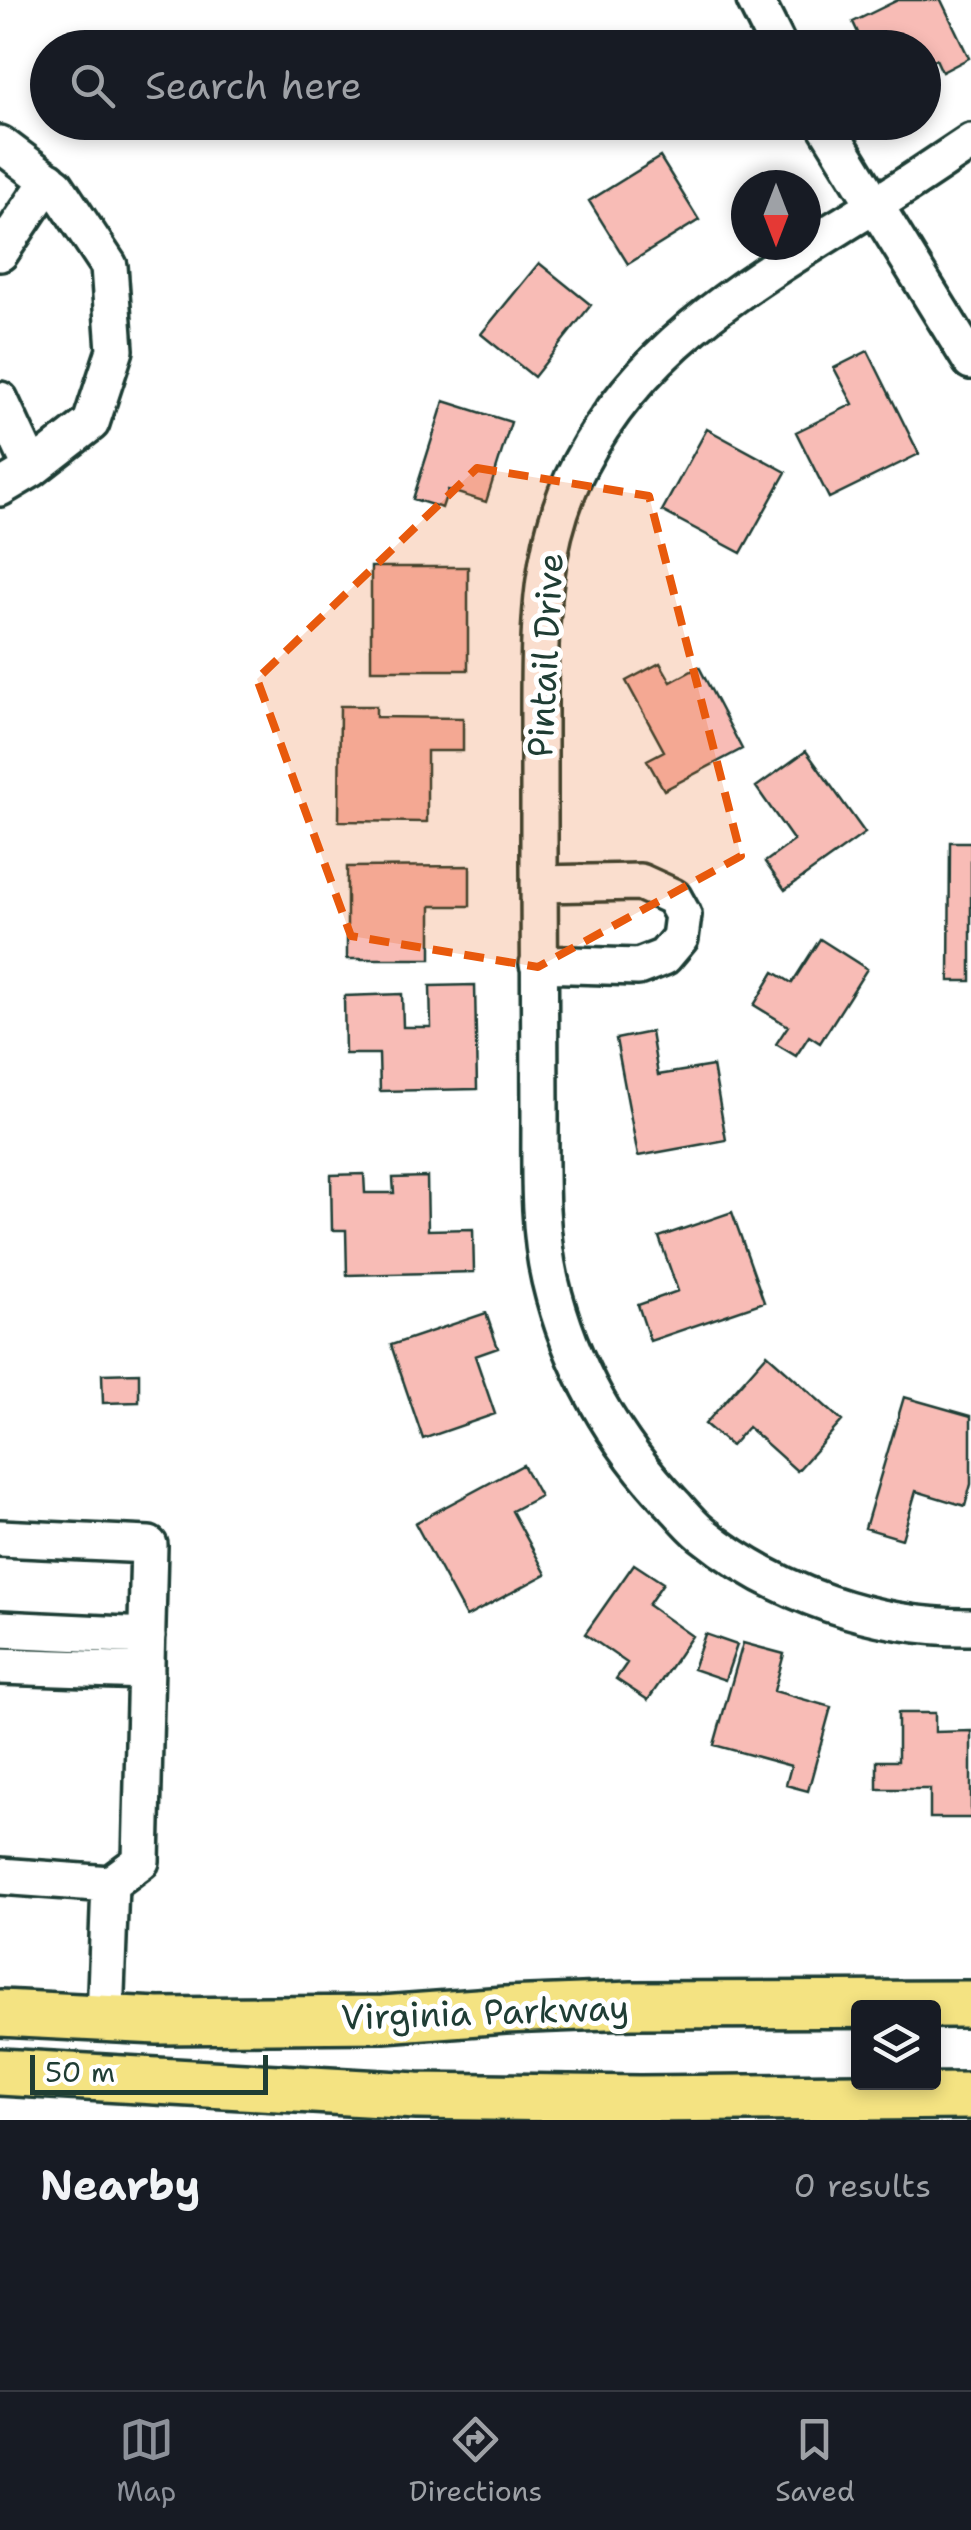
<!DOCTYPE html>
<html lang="en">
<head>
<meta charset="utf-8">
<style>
  body { margin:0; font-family:"Shantell Sans",sans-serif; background:#242831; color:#f1f3f6 }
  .controls { position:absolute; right:30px; bottom:30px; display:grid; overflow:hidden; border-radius:10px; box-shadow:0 5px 15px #0003 }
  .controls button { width:90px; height:90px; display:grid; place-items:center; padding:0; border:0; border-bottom:2px solid #363941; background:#171b24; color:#f1f3f6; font:50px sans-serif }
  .compass { position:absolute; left:731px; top:170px; width:90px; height:90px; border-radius:50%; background:#171b24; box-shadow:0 5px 15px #0003; rotate:180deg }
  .scale { position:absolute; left:30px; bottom:25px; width:238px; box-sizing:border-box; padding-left:10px; border:5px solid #1f3d34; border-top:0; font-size:28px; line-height:35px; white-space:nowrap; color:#1f3d34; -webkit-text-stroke:8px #fff; paint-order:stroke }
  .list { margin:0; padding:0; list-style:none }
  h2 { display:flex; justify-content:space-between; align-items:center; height:130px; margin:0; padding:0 40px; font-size:42px }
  h2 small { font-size:32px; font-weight:400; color:#9ea1a6 }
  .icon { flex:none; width:55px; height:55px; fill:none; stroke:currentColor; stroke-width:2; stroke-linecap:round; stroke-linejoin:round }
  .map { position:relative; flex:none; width:971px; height:2120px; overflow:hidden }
  .search { position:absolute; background:#171b24; box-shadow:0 5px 15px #0003; left:30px; right:30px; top:30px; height:110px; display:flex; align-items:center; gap:25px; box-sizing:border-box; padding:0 35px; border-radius:55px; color:#9ea1a6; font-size:38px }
  .sheet { height:270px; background:#171b24 }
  nav { display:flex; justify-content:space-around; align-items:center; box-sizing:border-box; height:140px; border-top:2px solid #363941; background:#171b24; font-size:28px; color:#9ea1a6 }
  nav a { display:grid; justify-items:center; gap:5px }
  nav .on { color:#8c9099 }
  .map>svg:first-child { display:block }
  .building { fill:#f8bcb6; stroke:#1f3d34; stroke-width:2.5 }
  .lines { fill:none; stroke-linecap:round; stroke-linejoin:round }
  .minor-casing { stroke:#1f3d34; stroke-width:42 }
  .major-casing { stroke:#1f3d34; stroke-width:52 }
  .minor { stroke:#fff; stroke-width:35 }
  .major { stroke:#f4e382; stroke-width:45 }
  .marked { fill:#e8590c; fill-opacity:0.2; stroke:#e8590c; stroke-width:8; stroke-dasharray:20 12; stroke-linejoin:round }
  .labels { text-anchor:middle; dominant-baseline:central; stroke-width:10; stroke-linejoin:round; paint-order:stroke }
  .street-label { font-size:35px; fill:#1f3d34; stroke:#fff }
</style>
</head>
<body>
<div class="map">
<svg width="971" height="2120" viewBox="0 0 971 2120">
  <rect width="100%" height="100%" fill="#fff"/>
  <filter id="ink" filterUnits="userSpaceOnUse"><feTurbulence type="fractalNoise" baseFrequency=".01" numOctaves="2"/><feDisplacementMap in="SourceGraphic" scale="20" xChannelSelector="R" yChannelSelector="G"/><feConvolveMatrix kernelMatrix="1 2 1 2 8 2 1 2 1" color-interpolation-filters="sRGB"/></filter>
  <g filter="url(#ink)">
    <!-- building -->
    <path class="building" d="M898,0h43l28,58 -27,14 -6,-13 -12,6v-17h-59l-12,-26z
      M660,157l39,63 -71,44 -39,-63z
      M539,263l52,42 -57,72 -53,-43z
      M868,351l51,103 -90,44 -33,-66 57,-28 -19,-36z
      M444,401l67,21 -25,80 -38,-12 -6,18 -29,-9z
      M707,429l79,43 -45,81 -79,-42z
      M371,567h97v103h-97z
      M660,663l11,19 28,-15 43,82 -78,41 -17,-30 17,-9 -38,-70z
      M340,706h36v11l87,1v33h-36v71l-88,-1z
      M806,751l59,82 -80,57 -20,-28 29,-21 -38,-54z
      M950,842h21v139h-22z
      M470,866v40h-39v53h-84v-92z
      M820,939l47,30 -47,74 -11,-7 -13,20 -20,-12 12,-18 -34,-21 20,-33 18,11z
      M475,985l2,104 -97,2 -1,-37h-34l-1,-58 58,-2 1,33h28l-1,-41z
      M651,1032l7,43 55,-9 13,74 -88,16 -22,-117z
      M364,1174l1,19h29l-1,-15 34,-1 1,53 45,-1 1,43 -127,3 -1,-45h-14l-1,-55z
      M732,1212l32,90 -114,39 -12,-36 40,-14 -19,-54z
      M486,1313l12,35 -23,8 20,58 -72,25 -32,-94z
      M767,1354l75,67 -45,50 -49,-44 -17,19 -26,-22z
      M139,1373v29l-36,1 -1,-29z
      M904,1397l67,19v68l-6,22 -49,-15 -14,48 -37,-11z
      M523,1465l17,31 -28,15 34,63 -80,43 -51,-94z
      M634,1564l29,19 -15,22 44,31 -44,64 -32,-21 11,-16 -42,-29z
      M705,1634l32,11 -12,35 -32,-11z
      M743,1643l41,11 -10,37 57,16 -23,84 -22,-6 5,-19 -77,-21z
      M898,1713h37v19l36,-1v87h-41v-29h-53v-28h21z"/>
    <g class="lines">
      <!-- minor casing -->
      <g class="minor-casing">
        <path id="minor" d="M755,0l24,48
          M824,122l147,239
          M971,142c-38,25 -75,51 -114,74 -111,69 -214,128 -277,248 -40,76 -41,161 -41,245 0,52 0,103 0,155 0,84 0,168 1,252 0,54 -2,111 10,164 20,85 64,163 125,226 8,9 17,20 27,28 74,60 174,94 269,93
          M0,144l56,42 53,80 6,84 -24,73 -59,46 -32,19
          M0,253l49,-73
          M0,400l32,69
          M538,964l100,3 26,-10 16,-19 3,-23 -10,-18 -33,-15 -101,2
          M0,1538l149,7 -8,316 -31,23
          M0,1629l147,7
          M0,1666l146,5
          M0,1876l110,8 -5,135"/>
      </g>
      <!-- major casing -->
      <g class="major-casing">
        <path id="major" d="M0,2013l158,8 225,-2 122,-9 127,-5 339,-1
          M0,2072l417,24 223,3 331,-3"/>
      </g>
      <!-- minor -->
      <use href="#minor" class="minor"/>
      <!-- major -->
      <use href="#major" class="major"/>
    </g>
  </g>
  <!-- marked area -->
  <path class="marked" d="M477,468l172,28 92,360 -203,111 -187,-31 -94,-257z"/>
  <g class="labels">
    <!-- street labels -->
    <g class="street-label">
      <text transform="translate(545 655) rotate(-87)">Pintail Drive</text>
      <text transform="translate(485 2012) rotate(-2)">Virginia Parkway</text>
    </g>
  </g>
</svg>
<div class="controls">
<button><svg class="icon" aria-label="layers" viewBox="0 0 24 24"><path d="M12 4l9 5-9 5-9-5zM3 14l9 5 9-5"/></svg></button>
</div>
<svg class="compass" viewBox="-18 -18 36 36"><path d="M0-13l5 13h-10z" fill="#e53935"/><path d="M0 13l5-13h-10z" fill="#9ea1a6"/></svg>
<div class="scale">50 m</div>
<div class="search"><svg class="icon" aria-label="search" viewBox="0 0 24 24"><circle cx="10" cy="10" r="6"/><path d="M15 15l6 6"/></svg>Search here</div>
</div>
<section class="sheet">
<h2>Nearby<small>0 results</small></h2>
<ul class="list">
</ul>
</section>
<nav>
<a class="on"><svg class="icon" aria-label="map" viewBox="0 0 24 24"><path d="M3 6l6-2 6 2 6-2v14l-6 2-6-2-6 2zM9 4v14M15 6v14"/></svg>Map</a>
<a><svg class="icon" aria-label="directions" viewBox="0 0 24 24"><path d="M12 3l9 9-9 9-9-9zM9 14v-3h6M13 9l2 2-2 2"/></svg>Directions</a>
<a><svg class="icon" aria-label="saved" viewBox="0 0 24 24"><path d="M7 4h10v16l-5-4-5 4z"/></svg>Saved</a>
</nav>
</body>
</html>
